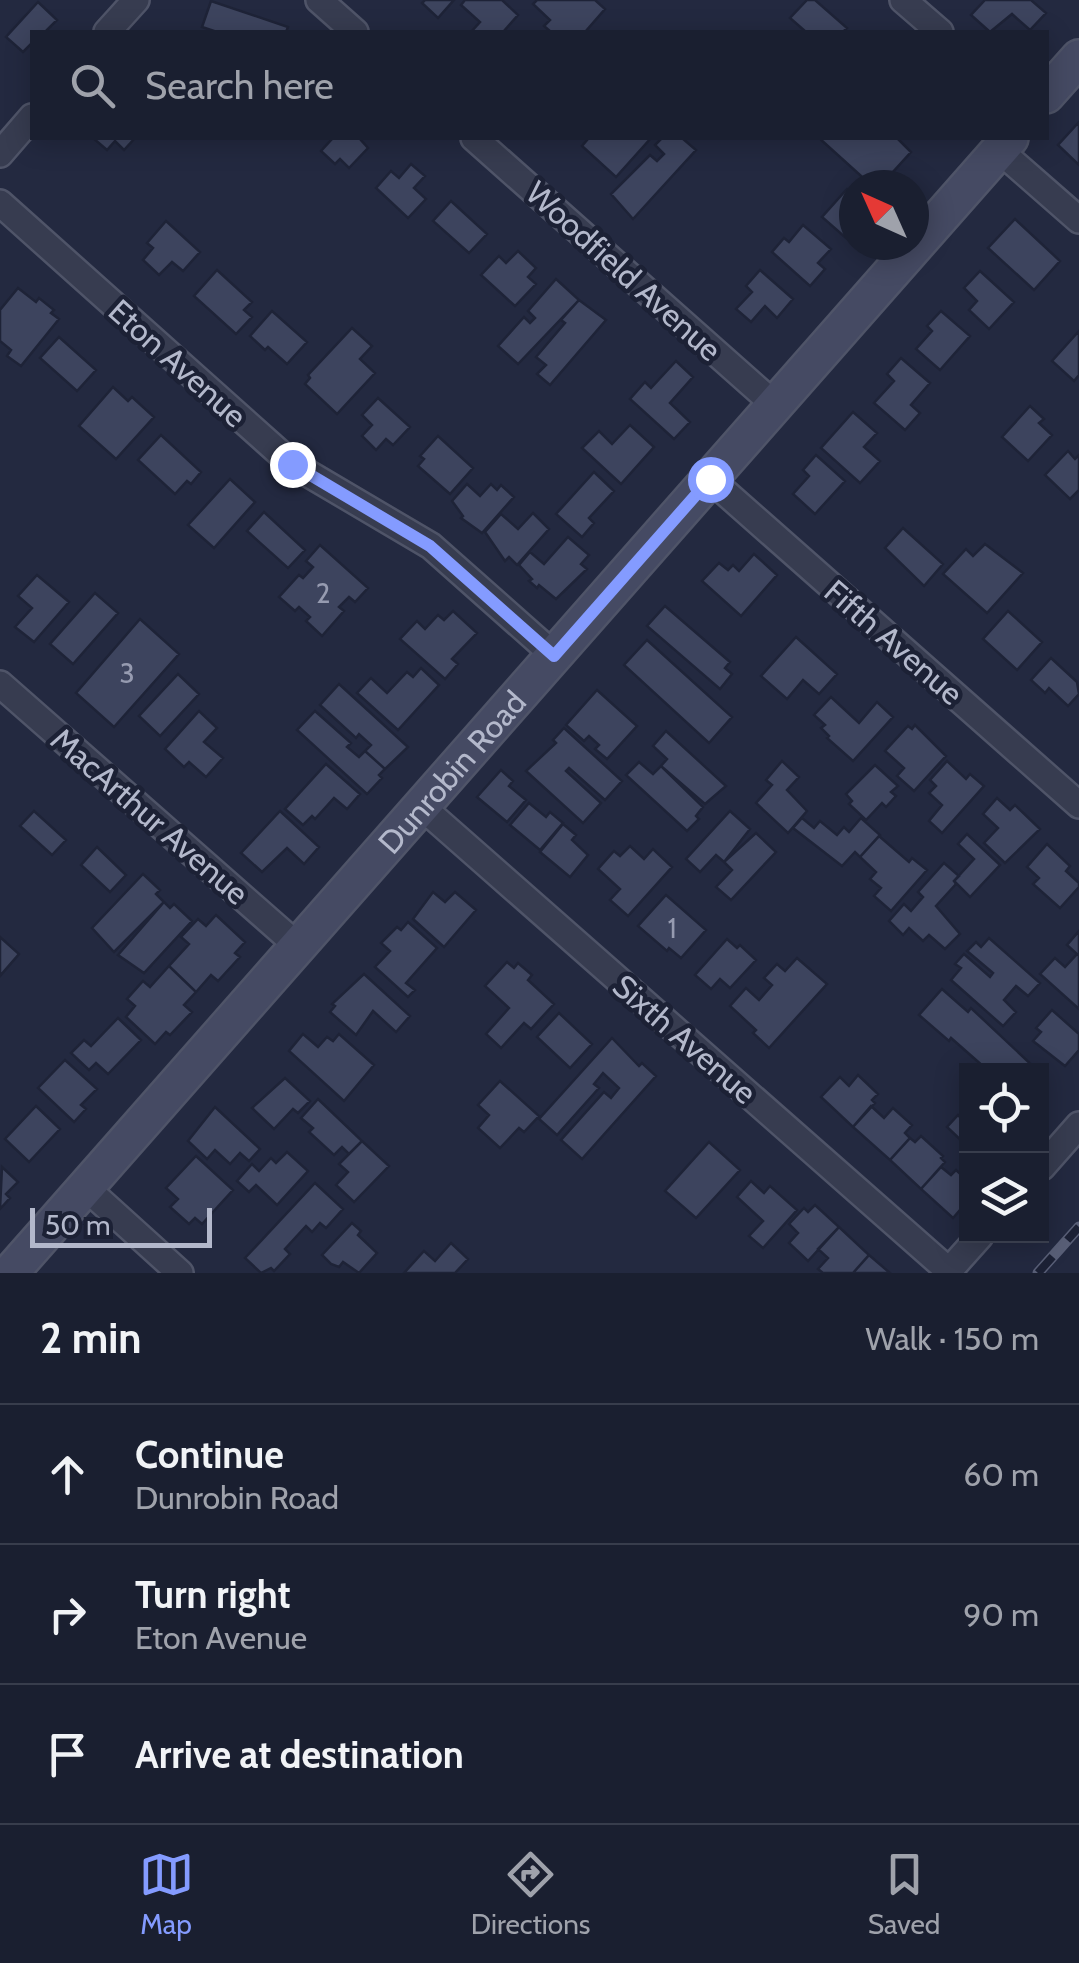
<!DOCTYPE html>
<html lang="en">
<head>
<meta charset="utf-8">
<style>
  body { margin:0; font-family:Cabin,sans-serif; background:#232738; color:#f1f3f6 }
  .controls { position:absolute; right:30px; bottom:30px; display:grid; overflow:hidden; border-radius:0px; box-shadow:0 5px 25px #0003 }
  .controls button { width:90px; height:90px; display:grid; place-items:center; padding:0; border:0; border-bottom:2px solid #383d4c; background:#1a1f30; color:#f1f3f6; font:50px sans-serif }
  .compass { position:absolute; left:839px; top:170px; width:90px; height:90px; border-radius:50%; background:#1a1f30; box-shadow:0 5px 25px #0003; rotate:315deg }
  .scale { position:absolute; left:30px; bottom:25px; width:182px; box-sizing:border-box; padding-left:10px; border:5px solid #b3b8cb; border-top:0; font-size:28px; line-height:35px; white-space:nowrap; color:#b3b8cb; -webkit-text-stroke:8px #1c2135; paint-order:stroke }
  .stop { position:absolute; width:30px; height:30px; margin:-22px; border:8px solid #849bff; border-radius:50%; background:#fff }
  .stop.end { background:#849bff; border-color:#fff; box-shadow:0 2px 10px #0008 }
  .list { margin:0; padding:0; list-style:none }
  h2 { display:flex; justify-content:space-between; align-items:center; height:130px; margin:0; padding:0 40px; font-size:42px }
  h2 small { font-size:32px; font-weight:400; color:#9fa2ab }
  .list li { display:grid; grid-template-columns:65px 1fr auto; gap:30px; align-items:center; box-sizing:border-box; height:140px; padding:0 40px; border-top:2px solid #383d4c }
  .list b { display:block; font-size:38px; white-space:nowrap }
  .list p { margin:0; font-size:32px; white-space:nowrap; color:#9fa2ab }
  .list em { font-size:32px; font-style:normal; color:#9fa2ab }
  .icon { flex:none; width:55px; height:55px; fill:none; stroke:currentColor; stroke-width:2; stroke-linecap:round; stroke-linejoin:round }
  .map { position:relative; flex:none; width:1079px; height:1273px; overflow:hidden }
  .search { position:absolute; background:#1a1f30; box-shadow:0 5px 25px #0003; left:30px; right:30px; top:30px; height:110px; display:flex; align-items:center; gap:25px; box-sizing:border-box; padding:0 35px; border-radius:0px; color:#9fa2ab; font-size:38px }
  .sheet { height:550px; background:#1a1f30 }
  nav { display:flex; justify-content:space-around; align-items:center; box-sizing:border-box; height:140px; border-top:2px solid #383d4c; background:#1a1f30; font-size:28px; color:#9fa2ab }
  nav a { display:grid; justify-items:center; gap:5px }
  nav .on { color:#849bff }
  .map>svg:first-child { display:block }
  .building { fill:#3d445e; stroke:#1e2337; stroke-width:2.5 }
  .lines { fill:none; stroke-linecap:round; stroke-linejoin:round }
  .street-casing { stroke:#4f5468; stroke-width:30 }
  .secondary-casing { stroke:#4f5468; stroke-width:40 }
  .street { stroke:#373c50; stroke-width:25 }
  .secondary { stroke:#454a63; stroke-width:35 }
  .rail-casing { stroke:#595f77; stroke-width:11 }
  .rail { stroke:#1c2135; stroke-width:8; stroke-dasharray:22; stroke-linecap:butt }
  .route { stroke:#849bff; stroke-width:12 }
  .labels { text-anchor:middle; dominant-baseline:central; stroke-width:9; stroke-linejoin:round; paint-order:stroke }
  .number-label { font-size:28px; fill:#969bb0 }
  .street-label { font-size:32px; fill:#b3b8cb; stroke:#1c2135 }
</style>
</head>
<body>
<div class="map">
<svg width="1079" height="1273" viewBox="0 0 1079 1273">
  <rect width="100%" height="100%" fill="#232940"/>
  <!-- building -->
  <path class="building" d="M425,0h29l-16,18 -16,-15z
    M465,0h37l16,15 -15,17h-32l9,-10 -19,-17z
    M537,0h58l10,9 -20,23h-34l-7,-6 6,-6 -17,-16z
    M807,0h8l32,28 -4,4h-37l-16,-14z
    M985,0h46l15,13 -16,17 -18,-16 -22,18 -19,-17z
    M211,1l77,26 -2,5h-69l-15,-5z
    M38,2l19,18 -12,12h-13v11l-9,9 -17,-15z
    M1079,122v43l-21,-20z
    M93,138h42l-11,12 -9,-9 -8,9z
    M333,138h26l9,10 -19,20 -9,-9 -5,5 -14,-13z
    M586,138h65l-35,39 -34,-31 6,-7z
    M662,138h20l14,12 -63,69 -22,-25 39,-39 7,6 7,-7 -9,-9z
    M819,138h81l-2,1 13,13 -30,33h-10z
    M411,164l14,12 -11,12 12,11 -18,19 -32,-30 15,-17 8,7z
    M847,189l7,6v34l-8,9 -24,-21z
    M451,201l36,33 -18,19 -36,-32z
    M1015,219l45,42 -26,29 -46,-42z
    M166,221l34,31 -17,19 -11,-9 -13,13 -16,-15 10,-12 -6,-5z
    M803,225l28,24 -13,14 7,6 -15,17 -38,-34 12,-14 5,4z
    M518,251l18,17 -8,9 8,7 -21,22 -34,-31 18,-19 7,7z
    M217,270l35,32 -8,8 8,7 -16,17 -42,-38z
    M760,270l33,29 -16,19 -12,-12 -14,16 -15,-13 16,-17 -6,-6z
    M980,271l34,31 -25,27 -20,-19 8,-9 -13,-13z
    M556,279l23,21 -61,64 -20,-18 26,-29 6,6 5,-5 -7,-7z
    M18,288l18,14 3,-4 15,12 -3,3 8,6 -38,47 -14,-10 4,-6 -11,-9v-31z
    M579,300l27,20 -56,65 -13,-11 9,-9 -10,-8 29,-34 -4,-3z
    M272,311l35,31 -20,22 -19,-17 -3,3 -15,-14z
    M941,311l29,25 -30,34 -24,-21 16,-18 -5,-5z
    M352,328l20,18 -12,13 15,14 -38,41 -32,-30 5,-6 -2,-3z
    M1079,331v44l-5,6 -22,-20z
    M59,337l37,33 -19,21 -37,-33z
    M901,358l29,25 -19,22 9,8 -15,17 -31,-27 20,-22 -7,-7z
    M676,361l17,16 -23,26 20,19 -16,17 -44,-40 15,-17 6,6z
    M113,387l15,14 4,-4 22,20 -38,42 -37,-33z
    M378,398l32,29 -17,18 -7,-6 -10,11 -14,-14 10,-11 -10,-10z
    M1030,406l14,13 -5,4 13,12 -24,26 -26,-24z
    M853,412l24,21 -13,14 16,14 -20,22 -39,-35z
    M630,425l24,22 -33,37 -39,-36 17,-17 13,13z
    M161,435l40,37 -10,12 -4,-3 -12,13 -37,-34z
    M438,436l35,32 -23,26 -32,-28 6,-7 -4,-3z
    M1068,451l7,8 4,-4v35l-9,9 -25,-24z
    M816,455l29,26 -30,33 -22,-20 16,-18 -6,-6z
    M594,472l20,19 -25,27 5,5 -12,14 -26,-23z
    M230,479l25,23 -41,46 -26,-23z
    M467,484l13,12 11,-12 6,6 4,-5 13,12 -32,36 -21,-15 2,-2 -11,-15z
    M264,512l41,38 -17,18 -41,-37z
    M533,513l16,16 -32,36 -8,-8 -4,4 -20,-29 16,-18 17,15z
    M903,528l40,36 -19,22 -39,-38z
    M568,537l21,18 -8,9 6,5 -31,30 -17,-14 -2,3 -8,-7 3,-2 -13,-14 11,-13 14,12z
    M985,544l38,29 -36,40 -44,-39 23,-25 7,7z
    M320,545l48,43 -13,14 -6,-5 -10,10 5,4 -22,25 -16,-15 4,-4 -11,-10 -4,4 -16,-14 20,-22 4,3 10,-11 -7,-6z
    M754,554l23,21 -36,41 -39,-35 17,-18 9,7 5,-5 6,6z
    M37,575l32,27 -35,40 -19,-15 17,-19 -14,-12z
    M95,593l23,20 -45,51 -23,-20z
    M665,606l65,56 -5,6 7,6 -12,15 -73,-63z
    M453,611l24,22 -25,26 6,5 -13,15 -45,-40 17,-18 8,8 13,-14 6,5z
    M1008,611l34,31 -25,28 -34,-31z
    M140,619l39,35 -65,73 -38,-34z
    M796,637l41,37 -18,20 -16,-14 -16,19 -26,-23z
    M647,640l85,77 -23,26 -85,-78z
    M1051,658l26,24 2,12 -11,12 -19,-18 -4,5 -14,-13z
    M421,668l18,17 -41,45 -41,-37 14,-15 16,15 20,-21 6,5z
    M178,674l21,20 -39,42 -21,-20z
    M339,684l69,63 -23,22 -20,-18 6,-6 -12,-11 -3,4 -36,-33z
    M597,690l40,36 -30,33 -12,-10 4,-4 -10,-9 -5,5 -18,-16z
    M831,697l28,26 18,-21 16,15 -40,44 -26,-23 2,-2 -8,-8 4,-3 -11,-10z
    M199,711l18,17 -13,14 19,16 -17,19 -17,-15 -5,5 -19,-18z
    M315,711l36,32 -4,4 12,10 6,-6 20,18 -6,6 3,3 -15,16 -70,-64z
    M915,725l31,31 -32,35 -17,-15 7,-8 -19,-17 23,-25 4,3z
    M564,728l58,53 -17,19 -36,-32 -3,3 35,32 -18,20 -57,-52 30,-28 -3,-3z
    M666,731l60,55 -21,18 -44,-38 6,-7 -14,-13z
    M782,761l17,16 -12,13 20,21 -19,22 -32,-30 16,-18 -6,-5z
    M947,761l19,18 4,-5 14,12 -42,47 -13,-12 13,-16 -13,-12 7,-7 -6,-6z
    M639,762l14,12 8,-8 42,41 -7,9 3,3 -12,12 -61,-56z
    M326,764l34,30 -13,15 -13,-11 -19,21 -3,-3 -9,9 -18,-16z
    M875,765l23,21 -7,6 5,4 -10,11 -4,-4 -16,17 -17,-16 3,-3 -6,-7z
    M501,770l12,11 -4,5 17,14 -19,22 -30,-25z
    M997,798l13,12 5,-5 25,24 -35,34 -21,-20 14,-15 -15,-14z
    M529,803l17,14 4,-5 13,11 -23,27 -30,-25z
    M34,811l32,29 -14,15 -32,-29z
    M280,811l39,36 -15,17 -17,-16 -25,24 -21,-19z
    M730,811l20,18 -26,33 -8,-7 -16,17 -14,-13z
    M802,818l12,10 6,-7 17,14 7,-8 5,5 12,-14 19,17 -20,22 -5,-5 -13,14 -49,-38z
    M563,824l13,11 -4,5 16,15 -18,22 -30,-25z
    M756,833l20,19 -45,48 -15,-13 16,-17 -8,-8z
    M967,834l33,31 -30,32 -16,-16 20,-22 -16,-15z
    M879,836l30,26 3,-4 15,12 -36,41 -17,-15 7,-8 -11,-9 6,-7 -16,-15z
    M1047,844l23,22 -4,5 13,12v4l-19,21 -27,-24 6,-6 -12,-11z
    M630,846l14,13 9,-10 19,18 -44,49 -18,-16 10,-11 -22,-20 16,-18 6,5z
    M97,847l29,28 -16,17 -29,-27z
    M944,863l15,13 -5,5 2,3 -20,22 24,28 -15,15 -16,-14 -6,6 -14,-13 -6,7 -14,-14 15,-17 7,7 12,-14 -5,-5z
    M143,874l17,16 -4,4 8,8 -50,50 -22,-24z
    M433,892l12,10 10,-10 21,18 -32,37 -31,-28z
    M666,895l40,35 -25,28 -12,-10 -2,3 -29,-25z
    M164,902l6,6 4,-4 18,17 -48,52 -26,-18z
    M216,915l29,27 -10,11 5,4 -22,24 -7,-6 -15,17 -27,-26 20,-22 -8,-7 17,-18 8,7z
    M408,922l29,26 -31,35 9,7 -7,7 -33,-30 15,-16 -9,-8 16,-16 4,3z
    M1079,931v78l-39,-35 15,-16 10,9 12,-13 -10,-9z
    M0,937l19,17 -19,22z
    M989,938l51,45 -12,13 -12,-10 -12,14 12,12 -13,14 -52,-46 10,-12 -6,-4 9,-10 26,23 3,-4 -26,-22 9,-9 5,5z
    M727,939l10,9 3,-3 16,15 -26,28 -10,-9 -9,10 -16,-14z
    M797,958l30,26 -58,64 -16,-15 3,-3 -26,-24 16,-18 13,12 13,-15 -8,-7 13,-14 8,7z
    M507,962l7,6 4,-5 14,12 -4,5 26,24 -23,25 -7,-6 -23,25 -15,-14 23,-26 -24,-22z
    M169,966l27,26 -12,13 8,7 -22,23 -4,-3 -11,12 -29,-27 9,-11 -8,-7 16,-18 7,6z
    M364,974l46,42 -14,16 -23,-21 -17,24 -26,-23 5,-6 -3,-2z
    M942,989l26,23 3,-4 66,62h-45l-6,-5 -2,2 -33,-29 -2,3 -30,-26z
    M1052,1010l27,24v16l-14,16 -32,-25 8,-9 -5,-4z
    M559,1013l33,31 -22,24 -33,-31z
    M118,1018l23,22 -33,34 -12,-11 -7,7 -18,-17 13,-13 7,6z
    M303,1034l15,13 9,-10 6,4 6,-7 35,31 -30,36 -55,-50z
    M612,1038l27,28 3,-3 14,13 -74,83 -21,-19 43,-48 7,6 8,-10 -16,-15 -9,11 5,4 -42,47 -18,-16z
    M65,1060l32,29 -16,16 5,4 -12,13 -36,-34z
    M858,1075l20,19 -6,6 3,3 -22,24 -32,-30 19,-20 9,9z
    M285,1078l25,23 -12,12 -5,-4 -19,20 -22,-21z
    M500,1081l39,35 -15,16 -5,-4 -19,20 -22,-20 11,-13 -11,-10z
    M318,1099l44,42 -13,13 -7,-7 -8,8 -25,-23 4,-4 -12,-10z
    M36,1106l24,23 -31,33 -24,-23z
    M871,1106l13,12 9,-10 19,17 -7,8 5,5 -20,22 -37,-33z
    M215,1107l45,42 -11,12 -9,-8 -10,11 -15,-14 -8,9 -19,-18z
    M958,1115l5,5 3,-5v30l-19,-18z
    M921,1136l22,20 -2,2 4,4 -24,27 -31,-29 20,-22 5,4z
    M362,1141l27,25 -35,36 -18,-17 12,-13 -9,-8z
    M709,1142l31,28 -44,48 -31,-27z
    M287,1152l21,19 -31,34 -21,-20 -7,7 -12,-11 15,-17 7,7 12,-13 5,5z
    M196,1156l37,34 -31,34 -7,-6 -6,6 -19,-17 8,-8 -12,-11z
    M2,1167l16,15 -12,12 4,4 -10,11z
    M941,1167l10,8 5,-5 10,9v24l-13,15 -32,-29z
    M751,1181l13,12 6,-7 27,24 -34,38 -14,-12 14,-15 -26,-24z
    M315,1183l28,26 -17,19 -6,-5 -8,9 -6,-6 -21,23 5,5 -16,17 -3,-3 -10,5 -16,-15z
    M815,1205l24,22 -31,34 -19,-18 9,-10 -9,-9 15,-16 4,4z
    M352,1223l9,8 -3,4 19,18 -18,20 -16,-11 -4,5 -8,-3 -9,-9z
    M839,1227l30,28 -16,18h-30l-5,-4 10,-11 -10,-9z
    M451,1243l17,16 -13,14h-51l20,-22 11,10z
    M869,1255l21,18h-37z"/>
  <g class="lines">
    <!-- street casing -->
    <g class="street-casing">
      <path id="street" d="M319,0l36,32
        M903,0l37,32
        M107,32l29,-32
        M474,138l301,267
        M999,150l80,70
        M0,154l32,-37
        M0,203l292,261 139,82 124,110
        M710,479l369,326
        M0,684l299,263
        M422,807l527,464
        M1042,1167l37,-42
        M85,1187l95,86
        M947,1273l33,-37"/>
    </g>
    <!-- secondary casing -->
    <g class="secondary-casing">
      <g id="secondary">
        <path d="M1046,95l33,-37"/>
        <path id="s1" d="M10,1273l1000,-1135"/>
      </g>
    </g>
    <!-- street -->
    <use href="#street" class="street"/>
    <!-- secondary -->
    <use href="#secondary" class="secondary"/>
    <!-- rail casing -->
    <g class="rail-casing">
      <path id="rail" d="M1038,1273l41,-46"/>
    </g>
    <!-- rail -->
    <use href="#rail" class="rail"/>
  </g>
  <g class="lines">
    <!-- route -->
    <path class="route" d="M292,464l138,82 124,110 156,-177"/>
  </g>
  <g class="labels">
    <!-- number labels -->
    <g class="number-label">
      <text x="323" y="593">2</text>
      <text x="127" y="673">3</text>
      <text x="672" y="928">1</text>
    </g>
    <!-- street labels -->
    <g class="street-label">
      <text transform="translate(624 271) rotate(42)">Woodfield Avenue</text>
      <text transform="translate(178 363) rotate(42)">Eton Avenue</text>
      <text transform="translate(894 642) rotate(41)">Fifth Avenue</text>
      <text stroke="none"><textPath href="#s1" startOffset="668">Dunrobin Road</textPath></text>
      <text transform="translate(150 816) rotate(41)">MacArthur Avenue</text>
      <text transform="translate(685 1039) rotate(41)">Sixth Avenue</text>
    </g>
  </g>
</svg>
<div class="controls">
<button><svg class="icon" aria-label="locate" viewBox="0 0 24 24"><circle cx="12" cy="12" r="6"/><path d="M12 2v4M12 18v4M2 12h4M18 12h4"/></svg></button>
<button><svg class="icon" aria-label="layers" viewBox="0 0 24 24"><path d="M12 4l9 5-9 5-9-5zM3 14l9 5 9-5"/></svg></button>
</div>
<svg class="compass" viewBox="-18 -18 36 36"><path d="M0-13l5 13h-10z" fill="#e53935"/><path d="M0 13l5-13h-10z" fill="#9fa2ab"/></svg>
<div class="scale">50 m</div>
<div class="stop" style="left:710px;top:479px"></div>
<div class="stop end" style="left:292px;top:464px"></div>
<div class="search"><svg class="icon" aria-label="search" viewBox="0 0 24 24"><circle cx="10" cy="10" r="6"/><path d="M15 15l6 6"/></svg>Search here</div>
</div>
<section class="sheet">
<h2>2 min<small>Walk · 150 m</small></h2>
<ul class="list">
<li><svg class="icon" aria-label="ahead" viewBox="0 0 24 24"><path d="M12 20V5M6 11l6-6 6 6"/></svg><div><b>Continue</b><p>Dunrobin Road</p></div><em>60 m</em></li>
<li><svg class="icon" aria-label="right" viewBox="0 0 24 24"><path d="M7 20v-9h11M14 6l5 5-5 5"/></svg><div><b>Turn right</b><p>Eton Avenue</p></div><em>90 m</em></li>
<li><svg class="icon" aria-label="arrive" viewBox="0 0 24 24"><path d="M6 21V4h12l-3 4 3 4H6"/></svg><div><b>Arrive at destination</b></div></li>
</ul>
</section>
<nav>
<a class="on"><svg class="icon" aria-label="map" viewBox="0 0 24 24"><path d="M3 6l6-2 6 2 6-2v14l-6 2-6-2-6 2zM9 4v14M15 6v14"/></svg>Map</a>
<a><svg class="icon" aria-label="directions" viewBox="0 0 24 24"><path d="M12 3l9 9-9 9-9-9zM9 14v-3h6M13 9l2 2-2 2"/></svg>Directions</a>
<a><svg class="icon" aria-label="saved" viewBox="0 0 24 24"><path d="M7 4h10v16l-5-4-5 4z"/></svg>Saved</a>
</nav>
</body>
</html>
